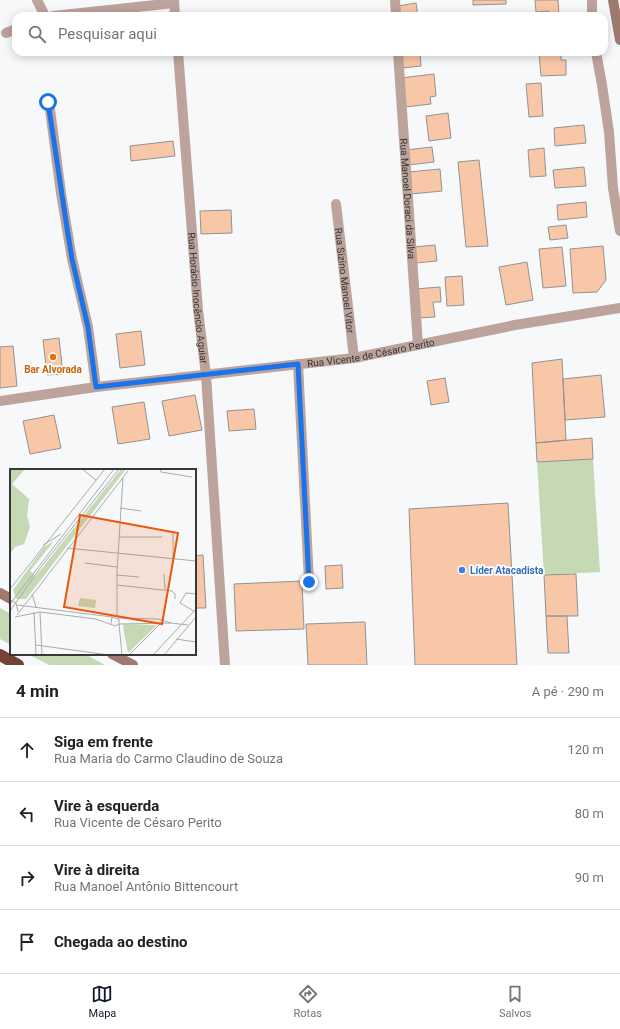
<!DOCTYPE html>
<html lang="pt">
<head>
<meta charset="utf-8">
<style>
  body { margin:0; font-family:Roboto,sans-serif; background:#f6f6f6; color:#202124 }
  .stop { position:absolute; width:12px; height:12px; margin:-9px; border:3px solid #1a73e8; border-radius:50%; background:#fff }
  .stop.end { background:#1a73e8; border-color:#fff; box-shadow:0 1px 4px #0008 }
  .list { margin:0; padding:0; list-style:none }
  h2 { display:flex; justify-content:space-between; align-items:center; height:52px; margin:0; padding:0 16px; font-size:17px }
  h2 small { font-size:13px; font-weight:400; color:#757577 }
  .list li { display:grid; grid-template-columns:26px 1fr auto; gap:12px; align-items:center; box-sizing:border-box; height:64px; padding:0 16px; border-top:1px solid #e0e0e0 }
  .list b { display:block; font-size:15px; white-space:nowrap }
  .list p { margin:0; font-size:13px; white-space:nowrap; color:#757577 }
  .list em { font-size:13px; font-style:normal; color:#757577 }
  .icon { flex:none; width:22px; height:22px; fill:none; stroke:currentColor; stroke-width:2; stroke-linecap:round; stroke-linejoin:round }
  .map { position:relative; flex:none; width:620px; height:665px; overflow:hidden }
  .search { position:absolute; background:#fff; box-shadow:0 2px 10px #0003; left:12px; right:12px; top:12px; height:44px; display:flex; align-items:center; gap:10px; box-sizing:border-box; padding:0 14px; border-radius:12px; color:#757577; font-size:15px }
  .sheet { height:308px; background:#fff }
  nav { display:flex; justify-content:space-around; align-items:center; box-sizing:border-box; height:56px; border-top:1px solid #e0e0e0; background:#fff; font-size:11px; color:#757577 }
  nav a { display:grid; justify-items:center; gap:2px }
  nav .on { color:#111827 }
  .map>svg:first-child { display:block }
  .green { fill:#c5d9b5 }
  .building { fill:#f8c7a7; stroke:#949290 }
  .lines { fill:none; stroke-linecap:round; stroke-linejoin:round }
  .minor { stroke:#bca39b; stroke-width:10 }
  .tertiary { stroke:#bca39b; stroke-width:10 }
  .secondary { stroke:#9e796f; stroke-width:10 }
  .motorway { stroke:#734336; stroke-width:12 }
  .route { stroke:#1a73e8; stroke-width:5 }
  .food-dot { fill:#e8710a; stroke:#fff; stroke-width:1.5 }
  .shop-dot { fill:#3f7fe0; stroke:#fff; stroke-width:1.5 }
  .labels { text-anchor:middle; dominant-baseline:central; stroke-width:3.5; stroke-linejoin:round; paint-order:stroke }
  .street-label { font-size:10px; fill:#373839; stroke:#fff }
  .food-label { font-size:10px; font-weight:bold; fill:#c56008; stroke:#fff }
  .shop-label { font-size:10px; font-weight:bold; fill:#366cbe; stroke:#fff; text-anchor:start }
  .inset-road { fill:none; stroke:#aaabad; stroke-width:1 }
  .view { fill:#e8590c; fill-opacity:0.15; stroke:#e8590c; stroke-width:2 }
  .inset-edge { fill:none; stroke:#373839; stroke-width:2 }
</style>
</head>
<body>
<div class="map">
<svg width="620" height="665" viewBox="0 0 620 665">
  <rect width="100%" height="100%" fill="#f6f8fa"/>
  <!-- green -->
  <path class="green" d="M593,459l7,113 -56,3 -7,-113z
    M0,608l11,6v31l-11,-6z
    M28,654h57l20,11h-56z"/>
  <!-- building -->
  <path class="building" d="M473,0h33v4l-33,1z
    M535,0h23l1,16h-10v-5l-13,1z
    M416,3l2,13h-18l-2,-10z
    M400,52h20l1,14 -19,2z
    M561,52v8h5v15l-25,1 -2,-22z
    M434,74l2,22 -6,1 1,7 -26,3 -4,-29z
    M541,83l2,33 -14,1 -3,-33z
    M448,113l3,25 -22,3 -3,-25z
    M584,125l2,18 -31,3 -1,-18z
    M173,141l2,15 -44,5 -1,-15z
    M432,147l2,15 -26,3 -2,-15z
    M544,148l2,28 -16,1 -2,-27z
    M479,160l9,86 -22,1 -8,-85z
    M584,167l2,19 -31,2 -2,-18z
    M440,169l2,22 -31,3 -3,-22z
    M586,202l1,15 -29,3 -1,-15z
    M231,210l1,23 -31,1 -1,-23z
    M566,225l2,13 -18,2 -2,-13z
    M435,245l2,16 -21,2 -2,-16z
    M603,246l3,34 -9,12 -24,1 -3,-44z
    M562,247l4,39 -23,2 -4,-39z
    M527,262l6,38 -27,5 -7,-38z
    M462,276l2,29 -17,1 -2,-29z
    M440,287l1,15h-8l2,15 -18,1 -2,-29z
    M141,331l4,34 -25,3 -4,-34z
    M59,338l4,36 -16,1 -4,-35z
    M13,346l4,40 -17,2v-41z
    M562,359l4,81 -30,3 -4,-80z
    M601,375l4,42 -40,3 -2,-41z
    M445,378l4,24 -18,3 -4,-24z
    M195,395l7,35 -33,6 -7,-35z
    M144,402l6,37 -32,5 -6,-37z
    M254,409l2,20 -27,2 -2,-20z
    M54,415l7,33 -31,6 -7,-33z
    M592,438l1,21 -56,3 -1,-19z
    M508,503l9,162h-102l-6,-156z
    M203,555l3,53h-11v-52z
    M342,565l1,23 -17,1 -1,-23z
    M576,574l2,42h-32l-2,-41z
    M302,581l2,48 -68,2 -2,-47z
    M546,616h21l2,37h-21z
    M365,622l2,43h-59l-2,-41z"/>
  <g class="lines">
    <!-- minor -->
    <g class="minor">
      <path d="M37,0l8,16"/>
      <path d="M395,0l1,16"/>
      <path d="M592,0v16"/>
      <path d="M53,16l121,-13"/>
      <path d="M6,33l10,-4"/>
      <path id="s1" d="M398,52l20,293"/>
      <path d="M596,52l6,33 7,47 4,56 7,43"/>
      <path d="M49,102l12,91 11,66 16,68 8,60"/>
      <path id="s2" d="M336,204l18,154"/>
      <path d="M298,364l11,217"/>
    </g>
    <!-- tertiary -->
    <g class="tertiary">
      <path d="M174,0l1,16"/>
      <path id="s3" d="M178,52l20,258 8,65 19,290"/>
      <path id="s4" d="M0,401l96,-14 258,-29 161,-33 105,-17"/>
    </g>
    <!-- secondary -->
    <path class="secondary" d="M613,0l7,40
      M0,593l11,6
      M112,654l21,11"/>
    <!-- motorway -->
    <path class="motorway" d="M0,655l18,10"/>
  </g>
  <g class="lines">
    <!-- route -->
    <path class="route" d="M48,102l19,126 5,31 16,68 8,60 202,-23 11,218"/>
  </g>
  <!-- markers -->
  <circle class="food-dot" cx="53" cy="357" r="4"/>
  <circle class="shop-dot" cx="462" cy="570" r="4"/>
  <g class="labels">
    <!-- street labels -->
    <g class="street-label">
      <text stroke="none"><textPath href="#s1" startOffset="147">Rua Manoel Doraci da Silva</textPath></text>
      <text stroke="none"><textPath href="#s2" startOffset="77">Rua Sizino Manoel Vítor</textPath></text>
      <text stroke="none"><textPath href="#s3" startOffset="247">Rua Horácio Inocêncio Aguiar</textPath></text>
      <text stroke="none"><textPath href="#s4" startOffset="374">Rua Vicente de Césaro Perito</textPath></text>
    </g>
    <!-- food labels -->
    <g class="food-label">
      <text x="53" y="369">Bar Alvorada</text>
    </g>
    <!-- shop labels -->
    <g class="shop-label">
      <text x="470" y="570">Líder Atacadista</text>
    </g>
  </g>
  <!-- overview -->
  <g transform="translate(10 469)">
    <rect width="186" height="186" fill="#f6f8fa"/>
    <path d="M0,0h15l-13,15 17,15 -2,17 3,11 -6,17 -9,3 -5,7zM111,0h5l-100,130h-10l-3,-9 31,-43 10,-6 -24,30 6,5zM70,129l16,2 -1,8 -17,-2zM114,155l33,1 -29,28 -5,-26z" fill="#c5d9b5"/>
    <path class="inset-road" d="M72,0l14,11M150,0l1,3 31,5M110,39l21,3M163,64v25M109,68h43M33,76l18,-11M57,79l129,13M75,94l32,4M154,105l1,16M106,106l23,2M107,116l55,6 3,3v5M0,120l95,-120M22,125l4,13M0,131l6,3 2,9M0,135l104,-135M7,136l95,12M0,142l31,-44 78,-98M184,142l-14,-8 6,-10 10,1M24,143l2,43M30,143l2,43M7,146l111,-144M5,148l25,-5 56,7 19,7 4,-2v-5l-7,-2 -1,7M107,148v-46l6,-93M108,149l40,1 13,4M109,155l3,31M109,155l52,-1 17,2M166,170l20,3M26,176l73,10M119,186l32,-32M143,186l43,-46M154,186l32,-38"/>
    <path class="view" d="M70,46l98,18 -16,91 -98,-17z"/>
    <rect width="186" height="186" class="inset-edge"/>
  </g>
</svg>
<div class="stop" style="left:48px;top:102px"></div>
<div class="stop end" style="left:309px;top:582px"></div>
<div class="search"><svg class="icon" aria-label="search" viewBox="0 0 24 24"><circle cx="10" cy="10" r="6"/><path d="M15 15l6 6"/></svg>Pesquisar aqui</div>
</div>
<section class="sheet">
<h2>4 min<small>A pé · 290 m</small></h2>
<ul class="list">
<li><svg class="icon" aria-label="ahead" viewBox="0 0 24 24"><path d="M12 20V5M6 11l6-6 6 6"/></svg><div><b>Siga em frente</b><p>Rua Maria do Carmo Claudino de Souza</p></div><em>120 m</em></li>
<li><svg class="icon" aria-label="left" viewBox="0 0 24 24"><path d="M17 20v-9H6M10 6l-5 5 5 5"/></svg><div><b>Vire à esquerda</b><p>Rua Vicente de Césaro Perito</p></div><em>80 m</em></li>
<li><svg class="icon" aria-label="right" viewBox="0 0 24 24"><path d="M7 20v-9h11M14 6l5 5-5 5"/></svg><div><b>Vire à direita</b><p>Rua Manoel Antônio Bittencourt</p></div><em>90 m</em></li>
<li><svg class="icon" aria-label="arrive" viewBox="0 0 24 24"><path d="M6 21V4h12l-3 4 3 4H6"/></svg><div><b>Chegada ao destino</b></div></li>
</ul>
</section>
<nav>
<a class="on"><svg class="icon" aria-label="map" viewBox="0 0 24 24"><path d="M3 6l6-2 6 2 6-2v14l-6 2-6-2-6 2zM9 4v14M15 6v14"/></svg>Mapa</a>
<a><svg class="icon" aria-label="directions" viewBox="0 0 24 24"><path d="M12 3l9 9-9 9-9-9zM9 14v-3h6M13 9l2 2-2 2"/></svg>Rotas</a>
<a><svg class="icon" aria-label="saved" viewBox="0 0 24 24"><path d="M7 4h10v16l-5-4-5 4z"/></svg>Salvos</a>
</nav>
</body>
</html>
